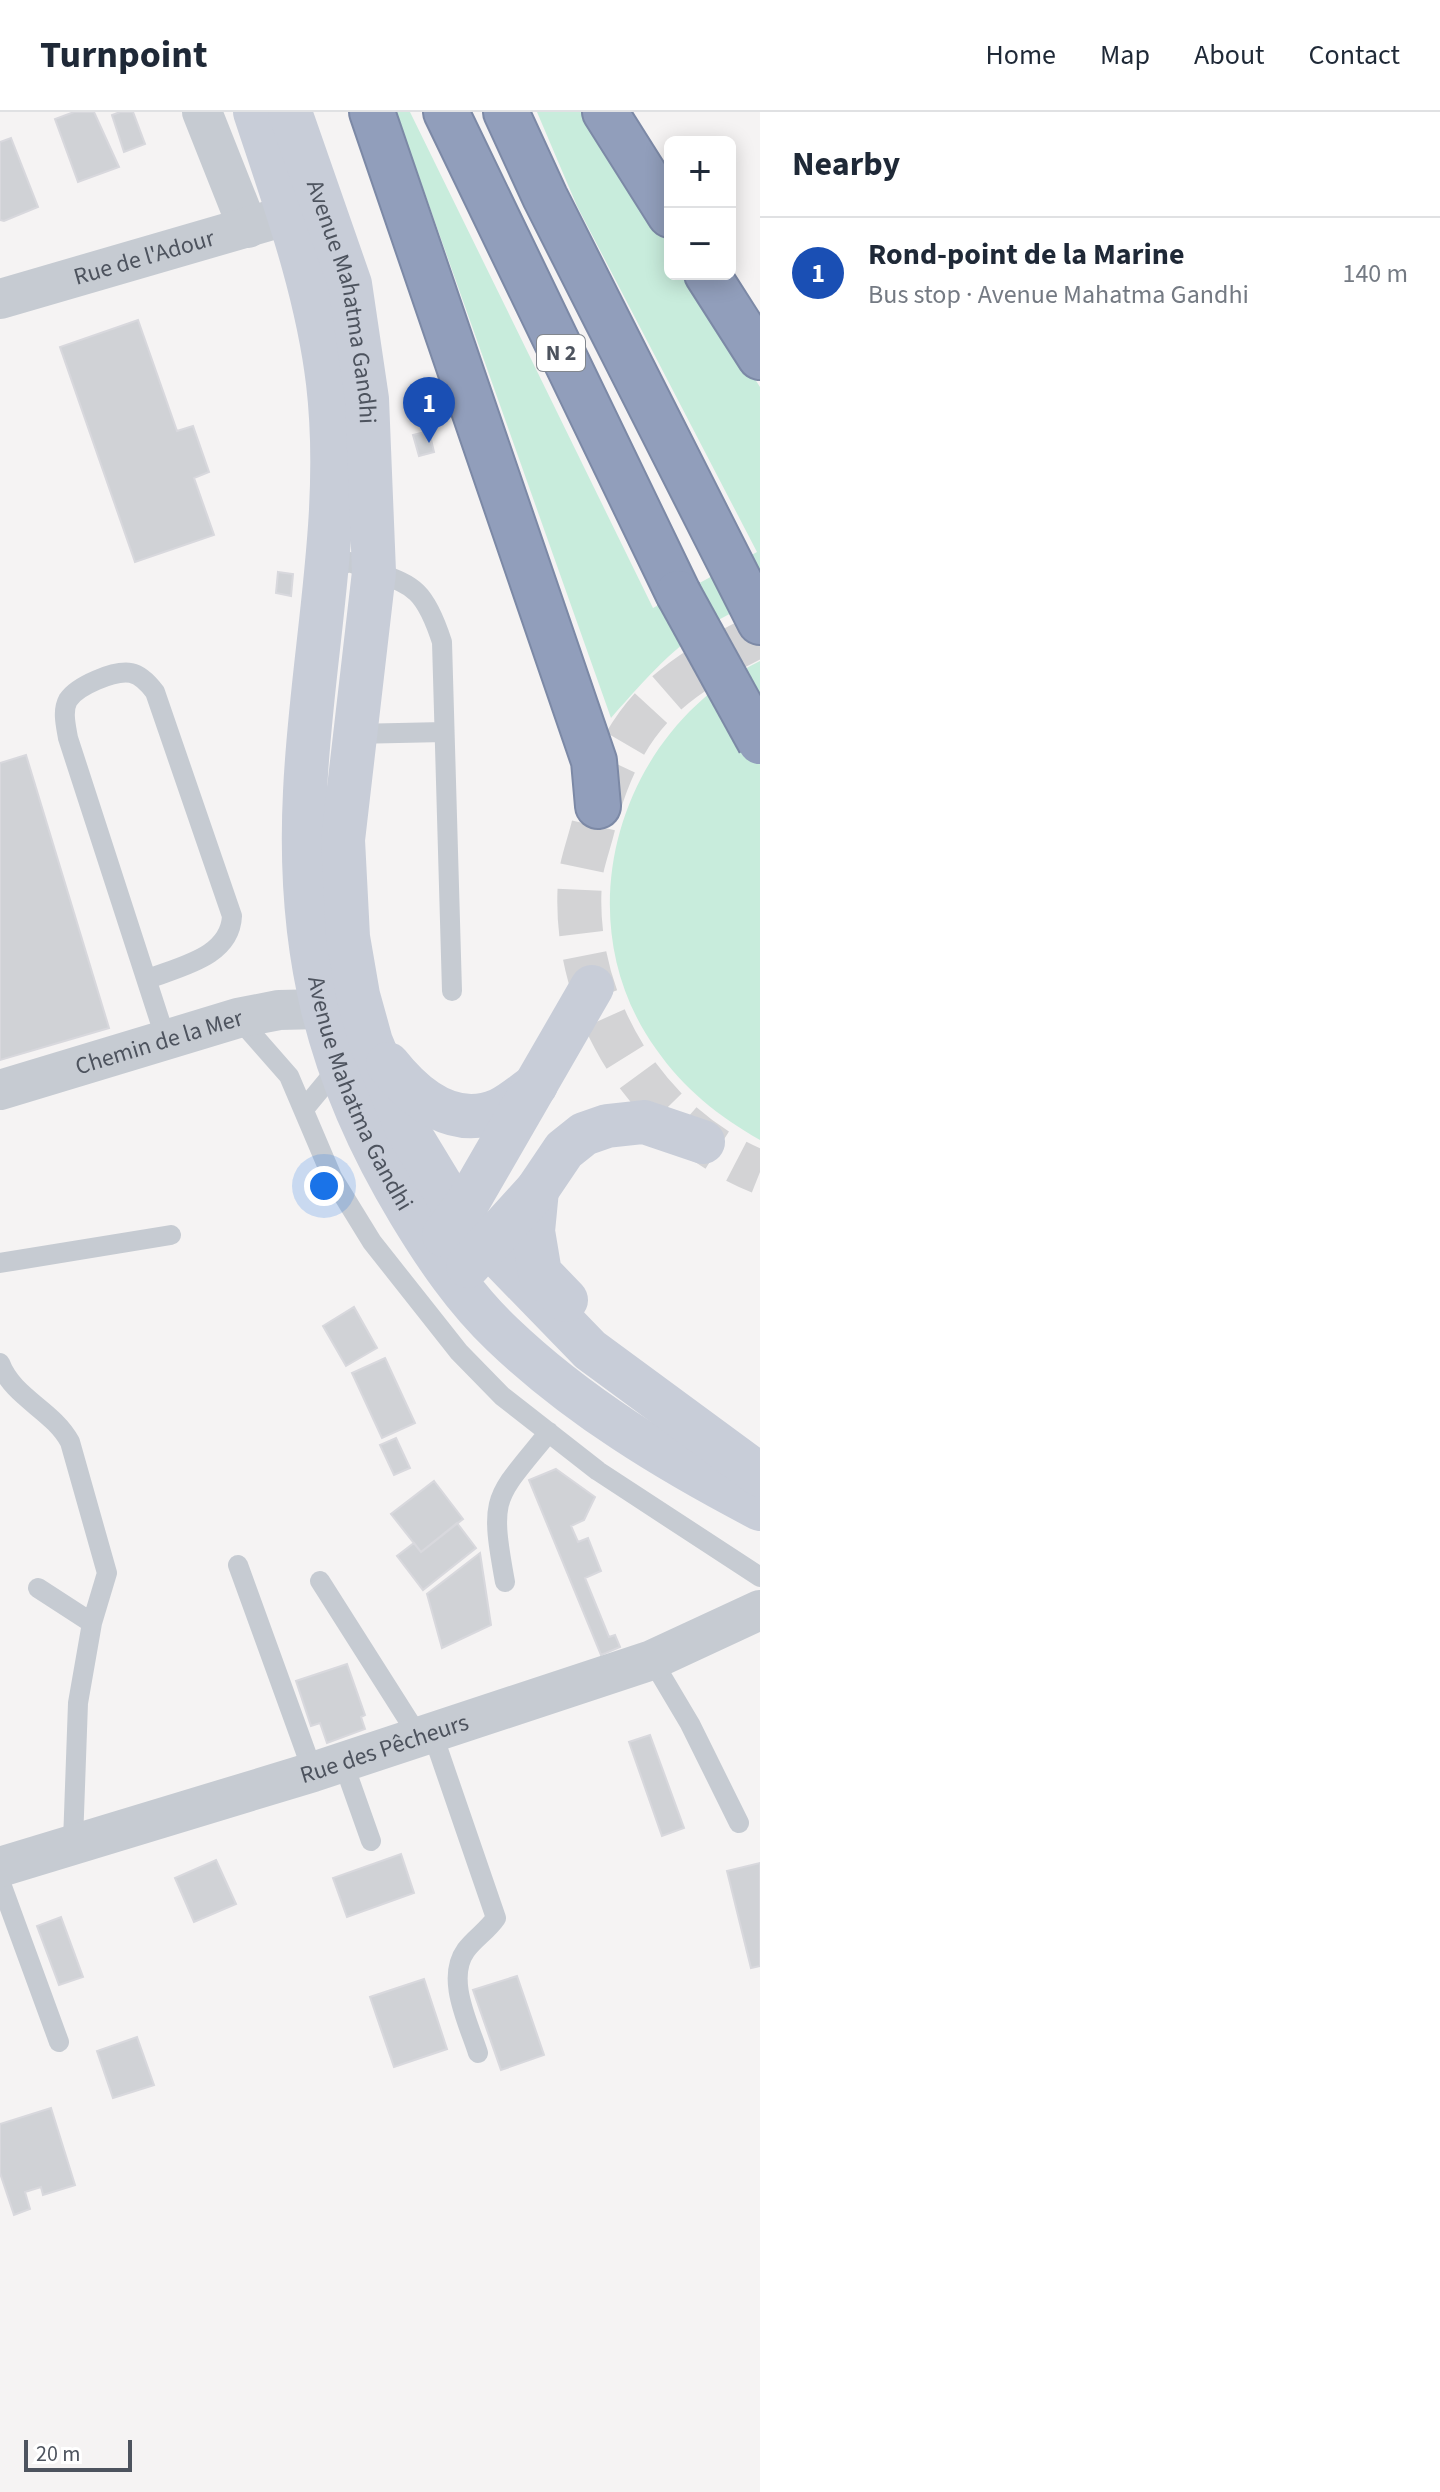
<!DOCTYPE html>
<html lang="en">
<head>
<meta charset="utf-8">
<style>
  body { margin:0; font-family:"Source Sans 3",sans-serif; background:#f6f6f7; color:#1f2937 }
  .controls { position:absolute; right:24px; top:24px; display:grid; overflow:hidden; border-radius:12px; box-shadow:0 4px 20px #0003 }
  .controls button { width:72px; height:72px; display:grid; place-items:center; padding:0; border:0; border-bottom:2px solid #e0e1e3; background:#fff; color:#1f2937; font:40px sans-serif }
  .scale { position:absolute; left:24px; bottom:20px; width:108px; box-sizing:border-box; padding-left:8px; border:4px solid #4d535e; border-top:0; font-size:22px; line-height:28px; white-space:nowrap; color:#4d535e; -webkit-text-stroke:6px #fff; paint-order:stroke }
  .you { position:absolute; left:324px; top:1074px; width:28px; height:28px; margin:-20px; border:6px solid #fff; border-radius:50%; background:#1a73e8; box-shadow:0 0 0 12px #1a73e833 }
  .badge { display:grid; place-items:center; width:52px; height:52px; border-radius:50%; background:#325dd0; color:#fff; font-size:26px; font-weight:700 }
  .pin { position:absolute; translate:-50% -66px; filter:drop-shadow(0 2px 4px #0008) }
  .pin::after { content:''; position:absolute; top:42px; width:28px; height:24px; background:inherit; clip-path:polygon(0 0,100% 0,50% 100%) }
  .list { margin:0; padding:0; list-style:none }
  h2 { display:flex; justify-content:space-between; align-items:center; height:104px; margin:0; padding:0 32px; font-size:34px }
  h2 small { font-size:26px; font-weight:400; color:#747a83 }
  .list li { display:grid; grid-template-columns:52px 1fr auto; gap:24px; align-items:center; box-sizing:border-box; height:112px; padding:0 32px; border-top:2px solid #e0e1e3 }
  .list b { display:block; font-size:30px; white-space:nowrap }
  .list p { margin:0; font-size:26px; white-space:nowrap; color:#747a83 }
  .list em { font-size:26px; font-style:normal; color:#747a83 }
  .map { position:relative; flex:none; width:760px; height:2380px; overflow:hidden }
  header { display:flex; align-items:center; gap:48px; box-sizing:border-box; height:112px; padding:0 40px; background:#fff; border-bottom:2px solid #e0e1e3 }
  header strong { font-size:38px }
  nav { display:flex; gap:44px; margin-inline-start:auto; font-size:28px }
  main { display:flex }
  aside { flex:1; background:#fff }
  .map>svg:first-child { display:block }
  .green { fill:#c8ecdc }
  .building { fill:#d0d2d6; stroke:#d8d8dd; stroke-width:2 }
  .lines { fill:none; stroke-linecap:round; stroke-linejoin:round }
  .secondary-tunnel { stroke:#d3d3d5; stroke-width:44; stroke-dasharray:44 22; stroke-linecap:butt }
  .highway-casing { stroke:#7c89a6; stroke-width:48 }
  .lane { stroke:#c6cbd2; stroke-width:20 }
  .street { stroke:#c6cbd2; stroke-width:40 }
  .secondary { stroke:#c8cdd8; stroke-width:44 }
  .highway { stroke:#919ebb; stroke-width:44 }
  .highway-bridge-casing { stroke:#7c89a6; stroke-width:48; stroke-linecap:butt }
  .highway-bridge { stroke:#919ebb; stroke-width:44 }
  .labels { text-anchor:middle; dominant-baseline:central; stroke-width:6; stroke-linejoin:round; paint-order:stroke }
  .shield { fill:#fff; stroke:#82878e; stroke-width:2 }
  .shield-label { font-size:22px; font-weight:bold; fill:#4d535e }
  .street-label { font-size:24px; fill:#4d535e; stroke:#fff }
</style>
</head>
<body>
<header>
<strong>Turnpoint</strong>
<nav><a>Home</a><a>Map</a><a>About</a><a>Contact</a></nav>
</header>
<main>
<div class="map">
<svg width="760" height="2380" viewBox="0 0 760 2380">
  <rect width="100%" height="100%" fill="#f5f3f3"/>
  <!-- green -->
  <path class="green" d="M396,0h14l243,496 104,-56 -180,-346 -40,-94h47l86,134v28h18l72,113v213c-73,30 -98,61 -149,118z
    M760,549v479c-42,-24 -76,-51 -104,-91 -94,-131 -37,-319 104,-388z"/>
  <!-- building -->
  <path class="building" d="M74,0h20l25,55 -41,15 -23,-63z
    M120,0h13l12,32 -21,8 -12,-37z
    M11,26l27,69 -34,14 -4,-1v-78z
    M138,208l39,111 16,-5 16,46 -15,6 20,57 -79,27 -75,-215z
    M429,319l5,21 -15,4 -6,-21z
    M278,460l15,2 -2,22 -15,-3z
    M26,643l83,273 -109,32v-297z
    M354,1195l23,41 -31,18 -23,-40z
    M385,1246l30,65 -33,15 -30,-65z
    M396,1326l14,30 -16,7 -14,-30z
    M556,1357l39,28 -11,23 -13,6 7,16 10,-4 13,33 -16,7 24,59 6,-2 5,12 -19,8 -72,-175z
    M434,1369l29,38 -42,33 -30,-38z
    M457,1411l19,25 -53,42 -26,-34 17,-13 7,9z
    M480,1441l11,72 -49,23 -15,-54z
    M347,1552l18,51 -4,2 4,12 -38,14 -7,-20 -9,3 -15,-45z
    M650,1623l34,93 -22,8 -33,-94z
    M401,1742l13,39 -67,24 -14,-39z
    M216,1748l20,44 -42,18 -19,-44z
    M760,1751v103l-9,2 -24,-97z
    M61,1805l22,60 -24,8 -22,-59z
    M517,1864l27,79 -43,15 -28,-80z
    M424,1867l23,70 -53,18 -24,-70z
    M137,1925l17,48 -41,13 -16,-47z
    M51,1996l24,77 -32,10 -2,-8 -16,5 5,17 -16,6 -14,-42v-49z"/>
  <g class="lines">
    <!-- secondary-tunnel -->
    <path class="secondary-tunnel" d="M760,523c-37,18 -77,40 -106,70 -31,32 -49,75 -60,118 -4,19 -13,40 -14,59 -9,121 67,245 180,290"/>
    <!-- highway casing -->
    <g class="highway-casing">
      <path id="highway" d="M372,0l222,649 4,45
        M446,0l232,481
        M506,0l39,85 215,425
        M605,0l65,103
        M707,162l53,83"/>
    </g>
    <!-- lane -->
    <path class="lane" d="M325,458l25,-8c57,24 71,15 92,80l10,349
      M353,622l91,-2
      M148,867c33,-13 82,-22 84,-63l-77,-224c-6,-8 -14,-17 -24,-19 -17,-3 -54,13 -63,27 -6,11 -2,26 0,38l99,305
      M238,906l51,58 43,101 40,65 87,110 43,44 96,75 162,106
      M304,997l34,-41
      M0,1151l171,-28
      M0,1251c13,35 53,47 70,79l37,131 -15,50 -14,80 -5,139
      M238,1453l75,207
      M320,1469l99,156
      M505,1470c-16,-88 -11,-82 44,-150
      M38,1476l54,35
      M652,1548l38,64 49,99
      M432,1620l64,186c-9,13 -21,20 -30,32 -21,29 3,74 12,103
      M343,1650l28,79
      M0,1769l59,161"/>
    <!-- street -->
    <g class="street">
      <path d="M202,0l46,116"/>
      <path id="s1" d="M0,187l289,-84"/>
      <path id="s2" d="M0,978l238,-72 41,-8 42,-1"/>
      <path id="s3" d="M0,1755l313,-95 339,-112 108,-50"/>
    </g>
    <!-- secondary -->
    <g class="secondary">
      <path id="s4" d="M255,0c29,88 62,178 73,271 16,136 -17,273 -23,409 -8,159 22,284 105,421 26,43 55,86 92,121 75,72 166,127 258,175"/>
      <path id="s5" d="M290,0l60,172 17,115 7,173 -31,268 5,97 10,58 13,47 37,89 51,84 131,135 170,125"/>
      <path d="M388,952c27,34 66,66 111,46 13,-6 25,-17 37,-25"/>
      <path d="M537,1078l-4,41 7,42 26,27"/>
      <path d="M444,1123l24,-33 124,-215"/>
      <path d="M468,1154l69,-76 27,-40 20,-16 23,-8 37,-4 59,20"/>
    </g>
    <!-- highway -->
    <use href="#highway" class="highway"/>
    <!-- highway-bridge casing -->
    <g class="highway-bridge-casing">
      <path id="highway-bridge" d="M678,481l82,149"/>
    </g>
    <!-- highway-bridge -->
    <use href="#highway-bridge" class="highway-bridge"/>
  </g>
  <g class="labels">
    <!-- shield labels -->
    <rect class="shield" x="537" y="223" width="48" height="36" rx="6"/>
    <g class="shield-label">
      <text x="561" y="241">N 2</text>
    </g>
    <!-- street labels -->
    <g class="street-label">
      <text stroke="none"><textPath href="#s1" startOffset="150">Rue de l'Adour</textPath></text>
      <text stroke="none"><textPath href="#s5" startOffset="198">Avenue Mahatma Gandhi</textPath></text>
      <text stroke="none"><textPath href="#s2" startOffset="166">Chemin de la Mer</textPath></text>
      <text stroke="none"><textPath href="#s4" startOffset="1002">Avenue Mahatma Gandhi</textPath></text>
      <text stroke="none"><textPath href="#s3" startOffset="402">Rue des Pêcheurs</textPath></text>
    </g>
  </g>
</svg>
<div class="controls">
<button>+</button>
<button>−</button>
</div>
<div class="scale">20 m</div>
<div class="you"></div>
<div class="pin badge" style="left:429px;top:331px;background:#1a4fb4">1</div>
</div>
<aside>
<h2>Nearby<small></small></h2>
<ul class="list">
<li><span class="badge" style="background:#1a4fb4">1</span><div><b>Rond-point de la Marine</b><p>Bus stop · Avenue Mahatma Gandhi</p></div><em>140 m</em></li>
</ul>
</aside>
</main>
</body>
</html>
